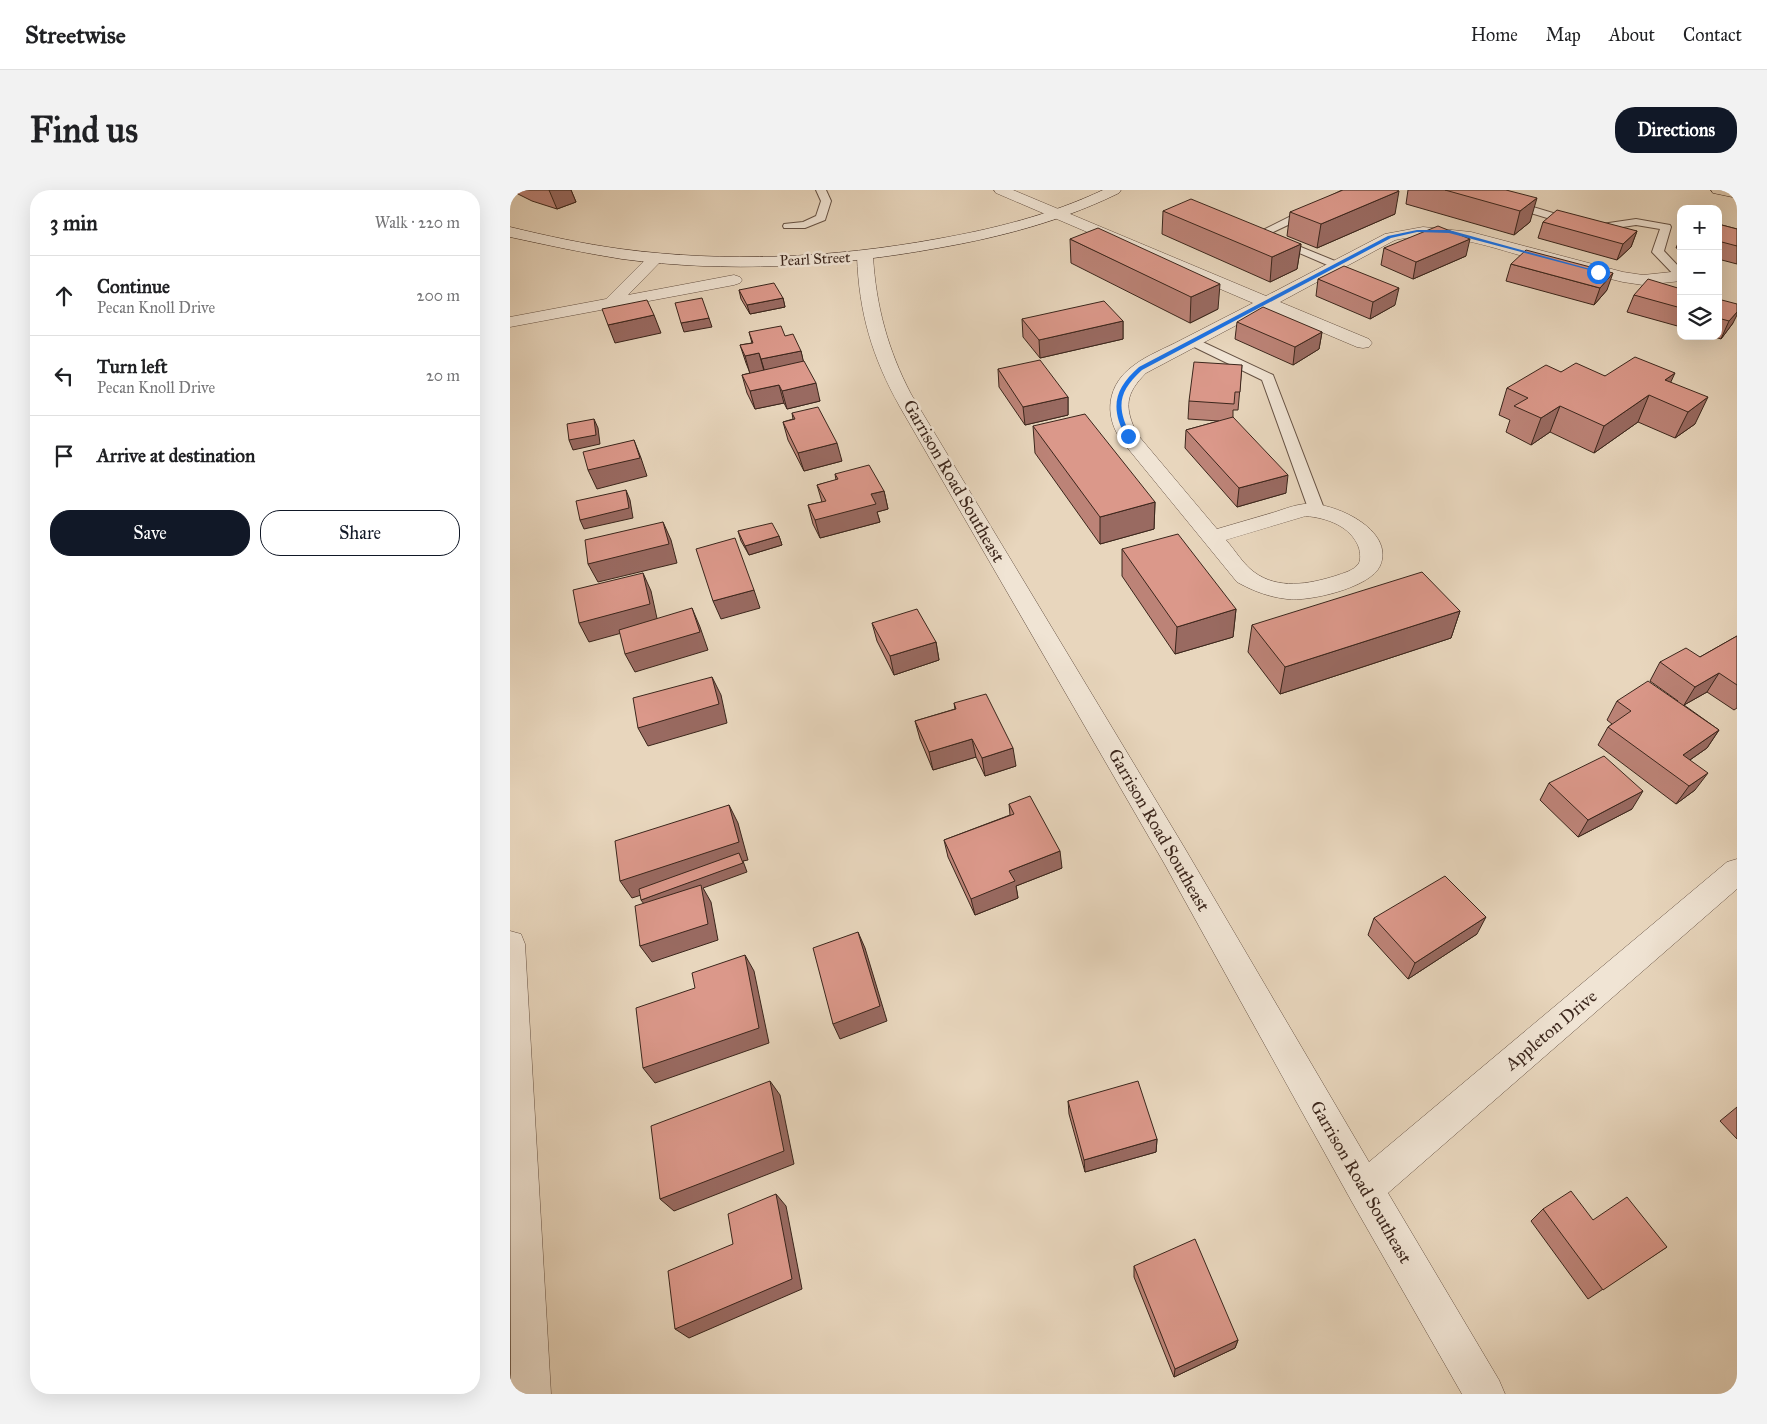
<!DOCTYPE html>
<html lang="en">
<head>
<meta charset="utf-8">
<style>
  body { margin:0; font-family:"IM FELL Great Primer",serif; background:#f2f2f2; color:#202124 }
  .controls { position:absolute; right:15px; top:15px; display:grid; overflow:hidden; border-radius:10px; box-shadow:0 5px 20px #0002 }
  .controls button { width:45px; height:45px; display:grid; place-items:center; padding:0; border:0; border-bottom:1px solid #e0e0e0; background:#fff; color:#202124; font:25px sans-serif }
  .stop { position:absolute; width:15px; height:15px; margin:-11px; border:4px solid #1a73e8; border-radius:50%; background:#fff }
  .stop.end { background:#1a73e8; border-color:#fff; box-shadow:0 1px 5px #0008 }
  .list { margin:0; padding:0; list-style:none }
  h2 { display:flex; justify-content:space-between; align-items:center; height:65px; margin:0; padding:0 20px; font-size:21px }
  h2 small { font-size:16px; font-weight:400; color:#757577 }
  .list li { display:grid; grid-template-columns:32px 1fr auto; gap:15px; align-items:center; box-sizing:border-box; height:80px; padding:0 20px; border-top:1px solid #e0e0e0 }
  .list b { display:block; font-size:19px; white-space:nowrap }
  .list p { margin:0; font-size:16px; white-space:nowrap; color:#757577 }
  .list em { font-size:16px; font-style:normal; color:#757577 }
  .actions { display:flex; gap:10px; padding:15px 20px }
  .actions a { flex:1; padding:11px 0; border:1px solid #111827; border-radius:20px; text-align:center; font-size:18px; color:#111827 }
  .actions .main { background:#111827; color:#fff }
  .icon { flex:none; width:28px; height:28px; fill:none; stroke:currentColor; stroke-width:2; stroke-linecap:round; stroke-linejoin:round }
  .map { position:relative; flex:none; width:1227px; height:1204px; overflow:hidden; border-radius:20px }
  header { display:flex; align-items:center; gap:30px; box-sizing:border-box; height:70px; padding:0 25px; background:#fff; border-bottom:1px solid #e0e0e0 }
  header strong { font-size:24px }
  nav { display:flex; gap:28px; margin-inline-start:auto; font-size:18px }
  .intro { display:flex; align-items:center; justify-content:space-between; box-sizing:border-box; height:120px; padding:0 30px }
  h1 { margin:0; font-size:35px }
  .button { padding:12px 22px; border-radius:20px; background:#111827; color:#fff; font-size:18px; font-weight:700 }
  main { display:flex; gap:30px; padding:0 30px }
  aside { flex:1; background:#fff; border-radius:20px; box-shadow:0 5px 20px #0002 }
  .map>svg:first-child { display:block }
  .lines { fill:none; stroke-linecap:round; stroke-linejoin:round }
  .lane-casing { stroke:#665244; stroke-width:2 }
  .street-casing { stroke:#665244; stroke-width:1 }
  .secondary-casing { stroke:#3b261c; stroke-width:1 }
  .primary-casing { stroke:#3b261c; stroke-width:1 }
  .lane { fill:#f0e4d4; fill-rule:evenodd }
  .street { fill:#f0e4d4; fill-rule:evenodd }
  .secondary { fill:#f0e4d4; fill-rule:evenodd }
  .primary { fill:#e8d6bd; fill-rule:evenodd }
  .wall { fill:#bc8377; stroke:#3b261c }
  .shaded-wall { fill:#996a61; stroke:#3b261c }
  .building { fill:#db988a; stroke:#3b261c }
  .route { fill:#1a73e8 }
  .labels { text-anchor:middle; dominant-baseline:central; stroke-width:5; stroke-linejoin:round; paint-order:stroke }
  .far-street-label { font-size:15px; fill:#3b261c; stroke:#f0e4d4 }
  .street-label { font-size:18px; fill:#3b261c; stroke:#f0e4d4 }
</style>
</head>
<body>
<header>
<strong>Streetwise</strong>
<nav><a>Home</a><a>Map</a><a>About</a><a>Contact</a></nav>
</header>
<div class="intro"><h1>Find us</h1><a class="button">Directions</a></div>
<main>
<aside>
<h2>3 min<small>Walk · 220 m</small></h2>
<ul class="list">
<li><svg class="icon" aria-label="ahead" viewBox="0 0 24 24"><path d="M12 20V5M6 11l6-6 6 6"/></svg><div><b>Continue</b><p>Pecan Knoll Drive</p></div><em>200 m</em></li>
<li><svg class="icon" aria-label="left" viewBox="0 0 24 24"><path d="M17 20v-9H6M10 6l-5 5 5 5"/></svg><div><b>Turn left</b><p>Pecan Knoll Drive</p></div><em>20 m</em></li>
<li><svg class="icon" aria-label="arrive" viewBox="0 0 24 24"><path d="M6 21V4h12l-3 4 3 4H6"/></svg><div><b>Arrive at destination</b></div></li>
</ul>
<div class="actions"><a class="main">Save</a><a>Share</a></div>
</aside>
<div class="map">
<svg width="1227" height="1204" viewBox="0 0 1227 1204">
  <rect width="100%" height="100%" fill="#e8d6bd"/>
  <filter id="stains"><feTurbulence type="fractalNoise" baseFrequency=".004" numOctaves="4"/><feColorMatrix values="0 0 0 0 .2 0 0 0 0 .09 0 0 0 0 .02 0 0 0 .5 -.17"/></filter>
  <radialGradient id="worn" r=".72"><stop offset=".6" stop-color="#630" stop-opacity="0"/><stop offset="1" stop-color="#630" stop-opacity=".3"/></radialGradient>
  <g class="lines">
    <!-- lane casing -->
    <g class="lane-casing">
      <path id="lane" d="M306,0h10l5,11 -6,19 -20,8h-21l-1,-2 1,-2 19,-2 13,-6 5,-15z
        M833,0h19l-93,44 71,29 2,2 -2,2h-8l-77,-33z
        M951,0h16l86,26 39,8 34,-5 34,6 1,2 -7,24 17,18v10l-4,-1 -25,-26 8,-23 -24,-4 -34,5 -45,-9 -95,-29z
        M682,147l81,38 52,136 -3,3h-10l-3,-3 -47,-131 -74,-36 -2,-3z"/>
    </g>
    <!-- street casing -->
    <g class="street-casing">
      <path id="street" d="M484,0h19l253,106 119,-62 38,-7 48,5 152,40 20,3 38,-4v10l-38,4 -20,-3c-35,-8 -69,-18 -104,-27 -41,-12 -81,-25 -124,-15l-115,62 89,37 3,4 -3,4 -6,1 -6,-1 -90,-38 -121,64c-21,21 -22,34 -9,61l80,95c19,-6 39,-11 58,-17 9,-3 20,-7 29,-8 29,-3 92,26 76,62 -10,22 -72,36 -93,33 -18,-2 -34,-8 -50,-17l-116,-142c-18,-26 -13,-56 12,-74 14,-11 33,-18 48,-26 24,-12 48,-25 72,-37l-257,-110zM796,326c21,2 45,10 53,32 1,5 2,10 0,15 -5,8 -16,10 -24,13 -26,8 -57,14 -81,-4 -11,-8 -19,-22 -28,-32z
        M355,61l5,2 3,3c3,50 15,94 38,138l273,453 185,315 358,-300 10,-3v30l-349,304 111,187 6,14h-43l-110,-192 -188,-339 -264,-456c-28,-50 -41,-94 -43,-151l3,-3z
        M145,64l6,2 2,3 -35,36 106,-20 6,2 2,3 -2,3 -6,2 -224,42v-10l96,-18 43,-43z
        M0,741l11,3 4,10 26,450h-40z"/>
    </g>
    <!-- secondary casing -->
    <g class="secondary-casing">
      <path id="secondary" d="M593,0h18l-2,3c-57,28 -118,44 -181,55 -104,19 -211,25 -316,11 -38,-6 -75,-14 -112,-22v-10c37,9 74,17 111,22 105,14 212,9 316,-10 57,-10 113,-24 166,-49z"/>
    </g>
    <!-- primary casing -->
    <g class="primary-casing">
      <path id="primary" d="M1201,0h26v8l-24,-5z"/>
    </g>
    <!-- lane -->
    <use href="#lane" class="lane"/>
    <!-- street -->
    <use href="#street" class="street"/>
    <!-- secondary -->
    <use href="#secondary" class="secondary"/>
    <!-- primary -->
    <use href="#primary" class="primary"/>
  </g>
  <!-- wall -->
  <path class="wall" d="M0,0h61l5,12 -19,7 -25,-8z
    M898,0h98l24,32 -16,13 -108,-31z
    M653,21l138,33 -4,25 -27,13 -108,-48z
    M780,22l105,2 -78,34 -30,-12z
    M1033,32l94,9 -6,16 -14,13 -79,-22z
    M1208,34l19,5v35l-19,-5z
    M1171,46v13l-5,-1z
    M560,49l148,70 -28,14 -119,-60z
    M874,58l82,8 -53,23 -32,-14z
    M1001,74l96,26 -13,15 -88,-24z
    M808,89l77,26 -25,14 -54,-23z
    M1171,99v38l-54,-15 7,-17z
    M229,100l44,8 2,9 -35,7 -9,-15z
    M1208,109l15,24 -12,16 -9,-3h6z
    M512,129l101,2v18l-83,19 -17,-21z
    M727,132l85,10 -3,17 -26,16 -58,-26z
    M239,142l36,4 16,15 2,10 17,40 -33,8 -3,-6 -29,6 -8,-16 -5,-18 8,-2 -4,-10 -6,-18 12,-2z
    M732,175l-4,45h-5v8l53,75 -49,14 -52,-59 1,-18 33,-9 -31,-2 1,-18z
    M488,179l70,28v18l-43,10 -26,-38z
    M1051,182l110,10 24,42 -20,14 -37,-16 -44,31 -44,-21 -19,13 -25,-13 4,-12 -11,-5 8,-27z
    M282,223l50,48 -38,10 -16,-31 -5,-18 10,-3z
    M523,236l122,76 -1,27 -54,15 -65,-91z
    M325,284l49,17 4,18 -11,3 3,10 -60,16 -7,-14 -5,-19 14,-3 -5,-17 19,-5z
    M228,341l41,5 3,9 -33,10 -8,-14z
    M612,359l114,60 -3,28 -58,17 -53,-78z
    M950,421l-9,27 -171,56 -32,-42 4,-27z
    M362,433l64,19 3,18 -45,15 -17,-34z
    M1227,446v72l-3,2 -27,-18 -23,13 35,25 -12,18 -17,12 5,30 -19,14 -78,-59 10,-18 4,-3 -5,-4 10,-19h61l-28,-20 10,-19 40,-5z
    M444,513l62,63 -31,10 -9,-19 -43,13 -13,-31 -5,-18 40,-12z
    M1039,593l83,26 -54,28 -38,-37z
    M499,614l53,64 -46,18 2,12 -43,17 -27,-58 -4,-17 66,-25z
    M864,728l103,16 -69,45 -40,-44z
    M558,911l89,38 -1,13 -71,20 -16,-58z
    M1227,917v32l-17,-18z
    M1033,1019l50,11 74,27 -79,52 -57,-78z
    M624,1076l104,74 -3,8 -61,29 -40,-100z"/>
  <!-- shaded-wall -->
  <path class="shaded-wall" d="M39,0h22l5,12 -19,7z
    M889,1l-4,23 -78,34 4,-24z
    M1027,8l-7,24 -16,13 6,-24z
    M1127,41l-6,16 -14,13 6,-16z
    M960,49l-4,17 -53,23 3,-17z
    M791,54l-4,25 -27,13 2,-25z
    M1103,83l-6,17 -13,15 6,-17z
    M710,94l-2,25 -28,14 1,-26z
    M889,98l-4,17 -25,14 3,-17z
    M273,108l2,9 -35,7 -3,-9z
    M1227,122v3l-4,8 -12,16 8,-18z
    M144,125l7,18 -46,10 -7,-18z
    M199,128l3,9 -28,5 -3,-9z
    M613,131v18l-83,19 -1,-18z
    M812,142l-3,17 -26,16 2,-18z
    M291,161l4,17 -39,8 -5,-17z
    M249,163l5,18 -14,3 -5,-18z
    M1165,183l-12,26 2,-19z
    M306,193l4,18 -33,8 -5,-18z
    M269,195l5,18 -29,6 -5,-18z
    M1139,205l-11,27 -44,31 10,-27z
    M558,207v18l-43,10 -2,-18z
    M1198,207l-13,27 -20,14 13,-26z
    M1050,216l-10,26 -19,13 10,-27z
    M84,229l4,9 2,16 -27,6 -4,-10z
    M124,250l7,18 6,18 -50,13 -9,-19z
    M327,253l5,18 -38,10 -6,-18z
    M778,285l-2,18 -49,14 2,-19z
    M116,300l4,10 3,18 -49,11 -4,-9z
    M374,301l4,18 -11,3 3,10 -60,16 -5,-18 56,-26z
    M645,312l-1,27 -54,15v-27z
    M153,332l8,18 6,23 -79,19 -10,-18z
    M269,346l3,9 -33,10 -4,-9z
    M133,383l8,18 7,32 -69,19 -10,-19z
    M244,400l6,18 -39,11 -8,-18z
    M182,418l8,19 8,23 -73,22 -10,-18z
    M726,419l-3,28 -58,17 2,-27z
    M950,421l-9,27 -171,56 5,-27z
    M426,452l3,18 -45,15 -4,-19z
    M1209,483l-12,19 -23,13 11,-18z
    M202,487l9,18 6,28 -79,23 -10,-18z
    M1209,540l-12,18 -36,25 12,-18z
    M462,549l4,18 -43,13 -4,-18z
    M503,558l3,18 -31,10 -3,-18z
    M1198,583l-13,17 -19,14 13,-18z
    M1133,601l-11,18 -54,28 10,-17z
    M219,615l9,18 10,37 -5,1 4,11 -44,16 8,14 7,38 -66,22 -12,-16 7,-38 -6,-8 101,-38 -110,36 -12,-17z
    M550,661l2,17 -46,18 2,12 -43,17 -4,-16 38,-28z
    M976,727l-9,17 -69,45 7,-16z
    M348,742l7,16 22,73 -47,18 -7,-15z
    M235,765l9,16 15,72 -114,40 -12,-15z
    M260,891l10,14 14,69 -120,47 -14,-12z
    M647,949l-1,13 -71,20 -1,-12z
    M266,1004l10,12 16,83 -113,49 -14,-9z
    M728,1150l-3,8 -61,29 1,-8z"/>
  <!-- building -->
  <path class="building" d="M833,0h54l2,1 -78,33 -31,-12z
    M935,0h61l31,8 -17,13z
    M681,9l110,45 -29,13 -109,-46z
    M1047,20l80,21 -14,13 -80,-22z
    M1208,34l19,5v17l-19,-5z
    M928,36l32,13 -54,23 -32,-14z
    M588,38l122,56 -29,13 -121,-58z
    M1016,60l87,23 -13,15 -89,-24z
    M834,76l55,22 -26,14 -55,-23z
    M1138,89l33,10v19l-47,-13z
    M264,93l9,15 -36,7 -8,-15z
    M192,108l7,20 -28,5 -6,-20z
    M1208,109l19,5v8l-8,9 -11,-3z
    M137,110l7,15 -46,10 -6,-16z
    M594,111l19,20 -84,19 -17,-21z
    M753,117l59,25 -27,15 -58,-25z
    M271,136l4,10 8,-2 8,17 -40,8 -2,-6 -14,3 -5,-11 13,-2 -4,-11z
    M1125,167l40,16 -10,7 43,17 -20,15 -39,-17 -45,31 -44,-20 -19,12 -27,-12 14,-8 -21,-10 39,-23 15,7 15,-9 29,13z
    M530,170l28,37 -45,10 -25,-38z
    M294,171l12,22 -34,8 -3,-6 -29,6 -8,-16z
    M684,172l48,3 -2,27h-5l-1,12 -45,-3z
    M308,217l19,36 -39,10 -15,-31 12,-3 -3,-6z
    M575,224l70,88 -55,15 -67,-91z
    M723,227l55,58 -49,13 -53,-58z
    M84,229l2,16 -27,5 -2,-16z
    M124,250l6,18 -52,12 -5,-18z
    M359,275l15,26 -13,3 5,10 -61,16 -7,-15 18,-4 -9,-16 21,-6 -3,-5z
    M116,300l3,18 -49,12 -4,-19z
    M153,332l6,22 -81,20 -3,-24z
    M262,333l7,13 -34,10 -7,-15z
    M668,344l58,75 -59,18 -55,-78z
    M225,348l19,52 -41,11 -17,-52z
    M912,382l38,39 -175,56 -33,-42z
    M133,383l7,31 -71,19 -6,-33z
    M182,418l8,24 -75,22 -6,-24z
    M407,419l19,33 -46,14 -18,-33z
    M1227,446v49l-18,-12 -24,14 -35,-25 26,-14 14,9z
    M202,487l7,27 -81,24 -5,-30z
    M1138,491l71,49 -36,25 25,18 -19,13 -81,-59 23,-16 -14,-10z
    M476,504l27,54 -31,10 -10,-19 -43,13 -14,-31 41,-12 -2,-6z
    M1094,566l39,35 -55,29 -39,-37z
    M520,606l30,55 -51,20 6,10 -44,18 -27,-59 70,-26 -5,-10z
    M219,615l10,37 -119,39 -5,-40z
    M229,663l4,10 -102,37 -2,-11z
    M935,686l41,41 -71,46 -41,-45z
    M191,695l7,39 -68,22 -5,-40z
    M348,742l22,74 -47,18 -20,-76z
    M235,765l14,73 -116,40 -7,-60 59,-20 -3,-15z
    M260,891l14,70 -124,48 -9,-73z
    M628,891l19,58 -73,21 -16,-59z
    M1061,1001l22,29 34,-23 40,50 -64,43 -60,-81z
    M266,1004l16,85 -117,50 -7,-58 65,-27 -5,-30z
    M685,1049l43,101 -63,29 -41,-103z"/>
  <!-- route -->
  <path class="route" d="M907,40h32l152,42h-4l-148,-39 -32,-1 -26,6 -249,132c-24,22 -26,37 -11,66l-5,1c-16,-29 -12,-48 13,-70l249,-131z"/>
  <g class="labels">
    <!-- far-street labels -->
    <g class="far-street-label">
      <text transform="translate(305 69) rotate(-3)">Pearl Street</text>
    </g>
    <!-- street labels -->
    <g class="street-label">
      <text transform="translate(444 291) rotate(60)">Garrison Road Southeast</text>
      <text transform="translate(649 640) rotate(60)">Garrison Road Southeast</text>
      <text transform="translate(1041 840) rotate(-40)">Appleton Drive</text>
      <text transform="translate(851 992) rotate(60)">Garrison Road Southeast</text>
    </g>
  </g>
  <rect width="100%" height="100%" filter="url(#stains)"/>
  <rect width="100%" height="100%" fill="url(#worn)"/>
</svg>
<div class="controls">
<button>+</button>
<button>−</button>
<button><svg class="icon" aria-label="layers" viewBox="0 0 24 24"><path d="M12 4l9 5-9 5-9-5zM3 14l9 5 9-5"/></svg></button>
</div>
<div class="stop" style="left:1088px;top:82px"></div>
<div class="stop end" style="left:618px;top:246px"></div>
</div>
</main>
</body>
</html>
